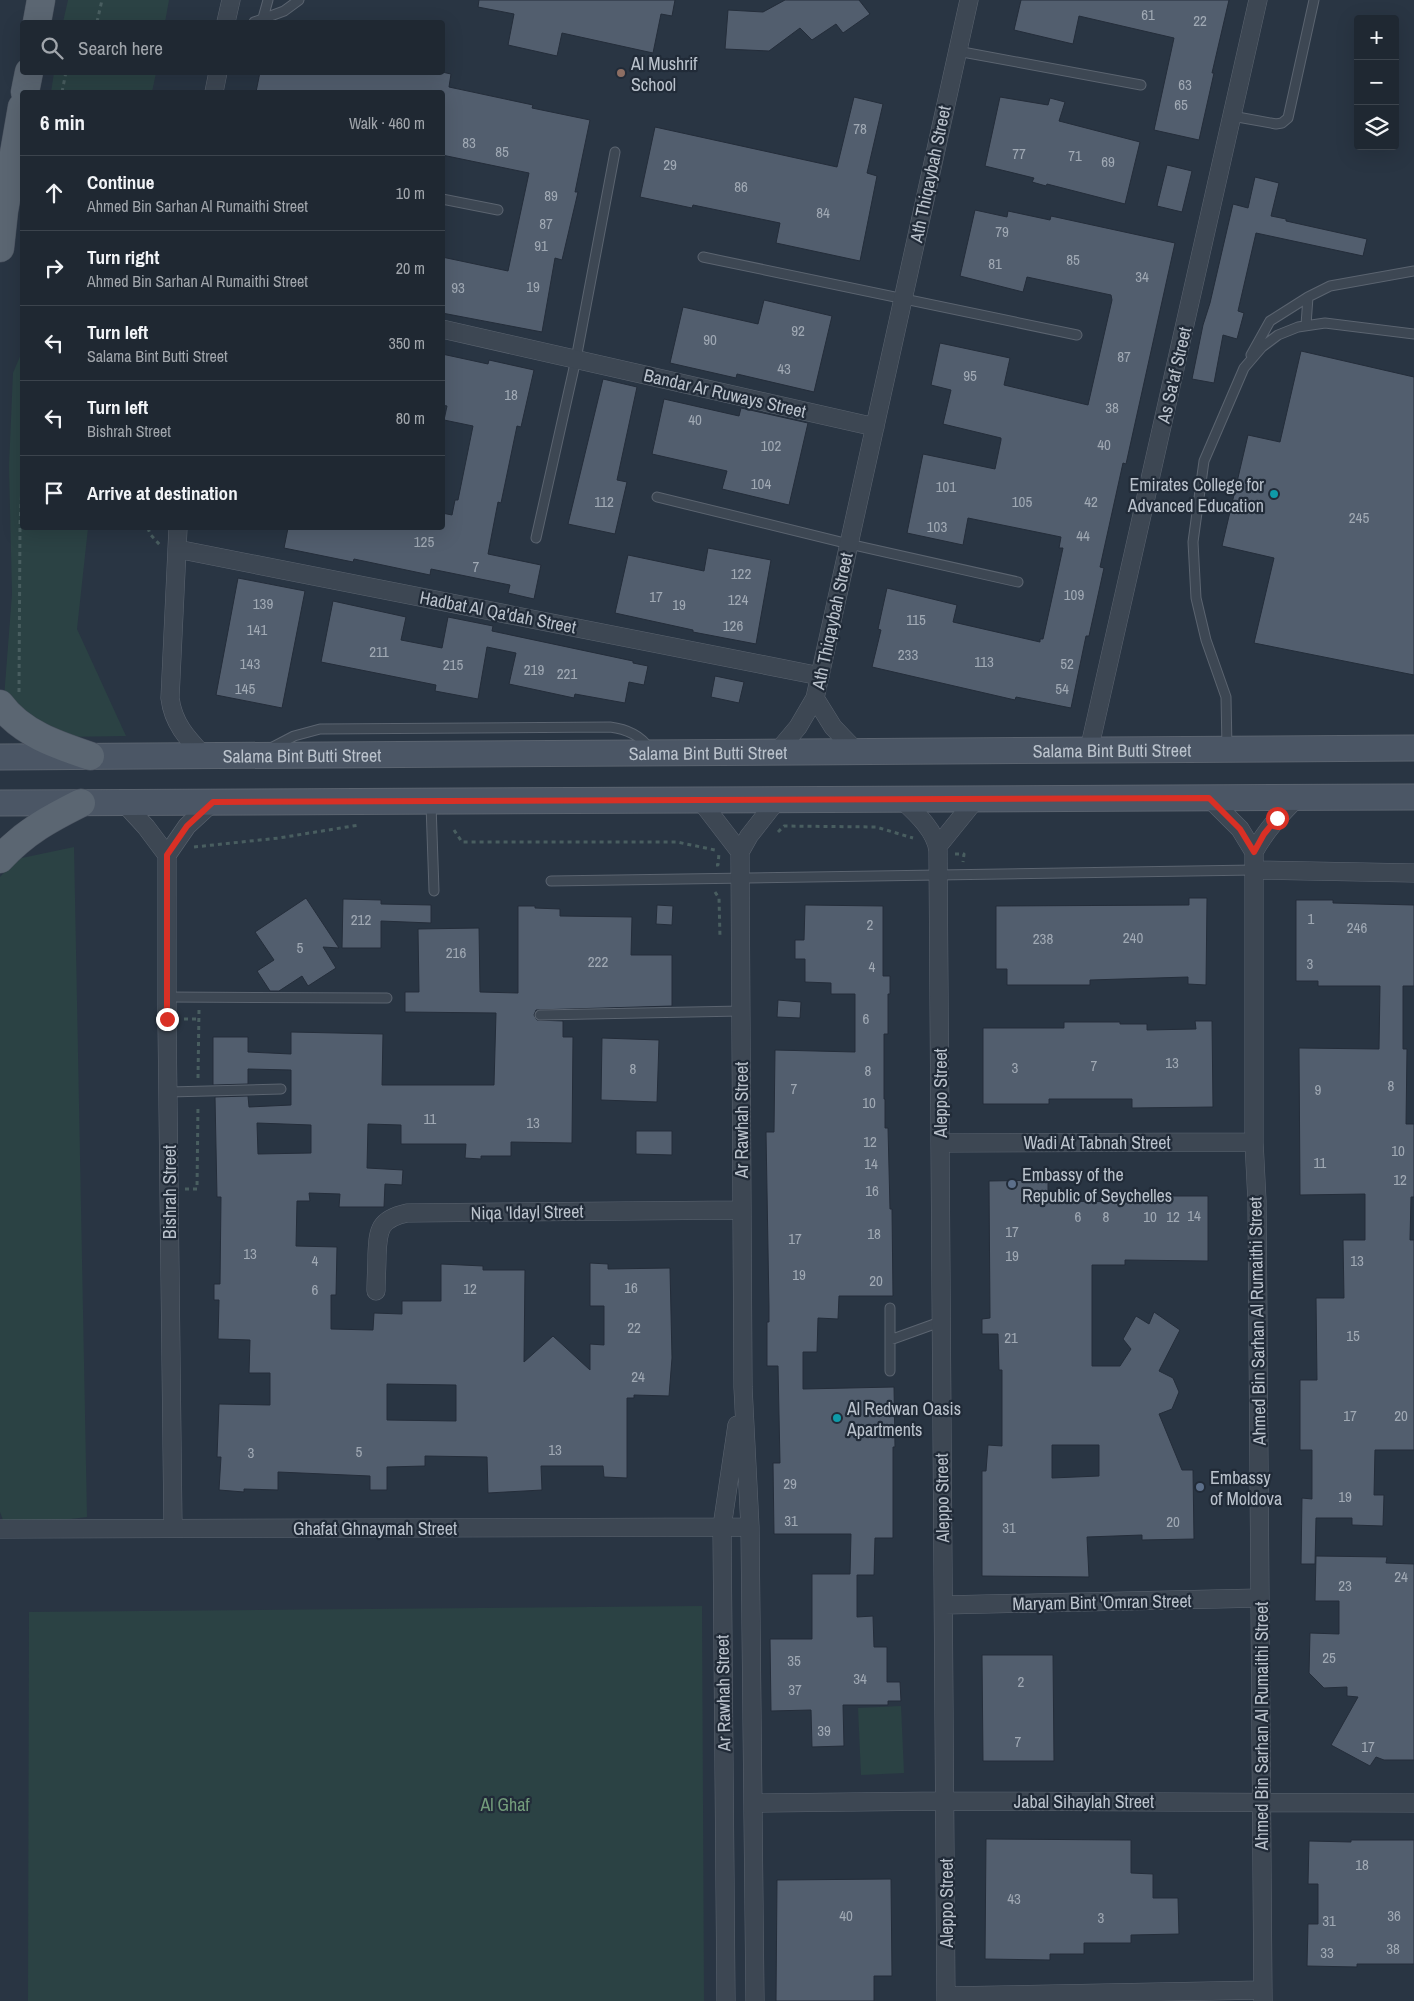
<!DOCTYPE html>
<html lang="en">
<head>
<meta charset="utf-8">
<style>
  body { margin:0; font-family:"Archivo Narrow",sans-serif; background:#27303a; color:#f1f3f6 }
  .controls { position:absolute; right:15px; top:15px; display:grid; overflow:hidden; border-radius:5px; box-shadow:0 5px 20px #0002 }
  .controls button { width:45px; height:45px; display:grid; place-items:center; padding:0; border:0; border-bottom:1px solid #3c444d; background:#1f2832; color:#f1f3f6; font:25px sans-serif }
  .stop { position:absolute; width:15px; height:15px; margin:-11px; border:4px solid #d93025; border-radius:50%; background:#fff }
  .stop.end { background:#d93025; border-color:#fff; box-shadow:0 1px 5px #0008 }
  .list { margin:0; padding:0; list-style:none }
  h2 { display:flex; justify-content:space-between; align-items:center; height:65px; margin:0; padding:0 20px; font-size:21px }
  h2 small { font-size:16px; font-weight:400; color:#a1a6ac }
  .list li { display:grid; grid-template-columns:32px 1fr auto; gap:15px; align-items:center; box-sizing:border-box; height:75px; padding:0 20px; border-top:1px solid #3c444d }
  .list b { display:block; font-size:19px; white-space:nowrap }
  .list p { margin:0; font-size:16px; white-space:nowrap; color:#a1a6ac }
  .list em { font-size:16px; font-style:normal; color:#a1a6ac }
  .icon { flex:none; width:28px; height:28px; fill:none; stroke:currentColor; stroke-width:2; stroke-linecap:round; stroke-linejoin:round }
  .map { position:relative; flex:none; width:1414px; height:2001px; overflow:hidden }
  .search { position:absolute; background:#1f2832; box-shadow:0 5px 20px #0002; left:20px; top:20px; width:425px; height:55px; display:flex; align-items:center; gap:12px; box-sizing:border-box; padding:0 18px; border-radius:5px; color:#a1a6ac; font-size:19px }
  .panel { position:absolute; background:#1f2832; box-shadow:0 5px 20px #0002; left:20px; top:90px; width:425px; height:440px; border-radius:5px }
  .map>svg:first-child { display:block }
  .green { fill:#2b4244 }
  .building { fill:#525e6e; stroke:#242d3a; fill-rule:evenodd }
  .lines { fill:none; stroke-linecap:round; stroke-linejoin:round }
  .lane-casing { stroke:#5b6470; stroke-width:11 }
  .street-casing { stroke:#5b6470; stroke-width:19 }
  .secondary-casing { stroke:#5b6470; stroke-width:27 }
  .primary-casing { stroke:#4a525f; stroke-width:29 }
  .path { stroke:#495e60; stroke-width:3; stroke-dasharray:4 4; stroke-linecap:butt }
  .lane { stroke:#3d4753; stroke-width:9 }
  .street { stroke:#3d4753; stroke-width:18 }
  .secondary { stroke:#4b5665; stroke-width:25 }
  .primary { stroke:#5b6672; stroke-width:28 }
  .route { stroke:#d93025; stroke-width:6 }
  .education-dot { fill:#8d6e63; stroke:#212b38; stroke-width:2 }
  .culture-dot { fill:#0f9aa8; stroke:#212b38; stroke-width:2 }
  .service-dot { fill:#5c6f8a; stroke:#212b38; stroke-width:2 }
  .labels { text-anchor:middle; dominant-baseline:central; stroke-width:4.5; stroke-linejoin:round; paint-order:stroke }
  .number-label { font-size:15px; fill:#a0a9b4 }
  .poi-label { font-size:18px; fill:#bac2cc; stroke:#212b38; text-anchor:start }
  .street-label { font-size:18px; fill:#bac2cc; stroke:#212b38 }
  .park-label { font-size:18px; fill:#739c7b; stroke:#212b38 }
</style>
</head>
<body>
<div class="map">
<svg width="1414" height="2001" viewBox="0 0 1414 2001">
  <rect width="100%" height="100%" fill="#293543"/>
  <!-- green -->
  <path class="green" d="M68,0h101l-4,22h-102z
    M54,73v-1l102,1 -4,19h-101z
    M22,352v176h66l-11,101 49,107 -64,1 -58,-39 8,-104 -3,-128 4,-93z
    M74,847l13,670 -40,5 -44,-2 -3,-8v-635l17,-18z
    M702,1606l2,395h-676l1,-389z
    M901,1706l3,67 -43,2 -3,-67z"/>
  <!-- building -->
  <path class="building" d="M479,0h196l-3,16 -11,-2 -8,39 -91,-20 -5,23 -49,-11 6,-31 -36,-7z
    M785,0h74l11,14 -27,19 -7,-9 -24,16 -12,-12 -31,23 -44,-2 3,-39 35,2z
    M1021,0h208l-17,73h2l-15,67 -45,-10 20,-92 -95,-22 -6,28 -59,-14z
    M260,72h182l9,2 -2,13 84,18 -1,3 58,12 -15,72h3l-16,68 -7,-2 -13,74 -100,-19v-56l66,14 21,-98 -87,-18v-63h-186z
    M854,97l29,7 -16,69 10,3 -17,85 -84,-18 4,-20 -87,-18 -1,3 -52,-11 15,-70 182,40z
    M1000,97l48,8 2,-7 15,4 -6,19 81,21 -15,62 -78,-20 -1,2 -14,-4 2,-4 -49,-12z
    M1167,165l25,6 -10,41 -25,-6z
    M1255,177l24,6 -8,33 15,3v2l81,18 -4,17 -107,-23 -18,78 6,2 -7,26 -14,-4 -9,48 -22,-4 11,-54 7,-22 23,-99 15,4z
    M975,210l32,7 1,-6 42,9 1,-4 124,27 -49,221 -3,-1 -23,104 4,1 -15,68h-3l-15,72 -55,-11 -1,3 -143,-33 9,-37 -3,-1 9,-41 70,17 -4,17 87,20v-3h3l20,-91h-4l2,-11 -93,-19 -5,27 -56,-12 16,-79 72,15 6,-29v-2l-58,-14 8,-34 -20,-5 9,-42 70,15 -6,27 84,20 24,-105 -1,-5 -84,-18 -4,15 -63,-16z
    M764,300l68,16 -18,76 -77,-18 -1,4 -66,-15 13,-56 75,17z
    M1301,351l113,26v298l-160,-32 20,-85 -52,-12 26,-111 32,7z
    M442,354l46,10 1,-4 45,10 -13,57 -4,-1 -16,77 -3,-1 -10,52 53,11 -7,34 -26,-6 2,-8 -79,-16 -1,6 -76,-16 -1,3 -69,-14 4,-20h154v-15l10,2 3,-15h3l15,-74 -29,-6 3,-14 -5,-1z
    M603,379l34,8 -20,93 10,2 -12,52 -47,-10z
    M664,399l75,17 2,-8 67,15 -19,82 -67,-16 5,-18 -75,-17z
    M708,548l63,12 -15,84 -63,-12v-2l-78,-17 13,-58 76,16z
    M238,578l67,13 -23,117 -66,-13z
    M333,601l73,16 -5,23 41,8 6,-31 45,9 -1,5 141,30v2l15,3 -4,19 -15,-3 -4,21 -50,-9 -1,4 -65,-14 7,-31 -29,-6 -9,52 -43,-8 1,-6 -115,-23z
    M715,676l29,6 -5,21 -28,-6z
    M306,898l33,50 -16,-1 13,21 -28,18 -6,-10 -23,15h-9l-13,-20 17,-11 -19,-28z
    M1189,898h18l-1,87 -18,-1v-7l-98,3v5h-83v-16h-11v-63l193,-1z
    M343,899l38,1v4l50,1v18l-50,-2v27h-39z
    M1296,900h37v3l81,2v81h-11v63h4l-1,75h8v73h-3l-1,43h4v210h-39l-1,45h10l-1,31 -31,-1v-7h-36l-1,46h-14l1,-66 10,1v-49h-12v-70h17l-1,-82h28l-1,-58h22v-46l-65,1 -1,-147 80,1 1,-63h-62v-5h-22z
    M657,905l16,1 -1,19 -16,-1z
    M805,905l78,1v70h7v18h-2v40h-4v65h1v29h3l2,81h2l1,87h-54l-1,23 -20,-1 -1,34h-14v37l91,-2 1,60h-2v91h-18l-1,37h-17v42l16,-1 1,31h13v35h13l1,19h-13v4h-45l1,41 -32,1 -1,-37 -40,1 -1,-72h42v-65h38l1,-40h-77l-1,-71h7l-2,-97h-11v-44h2v-15l-3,-175h8l1,-82 80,2v-58h-24v-11l-26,-1v-23h-10v-19h9z
    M518,906h17v2l25,1v7l72,1 -1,38h41v51l-136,4 -2,5 3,5 26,1v16h10l-1,106 -61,-1v14h-30v3l-16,-1 1,-14h-65v-19l-33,-1 -1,44 36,2 -1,15 -17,-1 -1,23h-45l1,-13 -31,-1 1,8h-13l-1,45 41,1 -1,48h-5v34l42,1 1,-17 28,1v-13h39v-37l42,2v4h42l-1,92 29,-26 37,34v-26l14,1v-39h-14v-43l18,1v5l62,-1 2,90 -3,38 -35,-1v3h-7v80l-23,-1 -1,-11h-62l1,24 -54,3 -1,-36 -62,-1v10l-38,1v23h-17v-14l-92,-4v18l-34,-1v3l-25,-2 2,-33h-4l2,-53 51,1v-32h-21l1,-33 -32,-1 1,-39h-5v-16h6l1,-87h-4l-2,-100 33,-1 1,11 42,-2v-35l-43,-1v15l-35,1v-48h35v15l43,2v-22l92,2 -1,51h112l2,-72 -91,-1v-20h14l-1,-63 61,-1 1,64 38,1zM257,1123l54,2v28l-53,1zM387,1384l69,1v36l-69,-1z
    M778,1000l23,2 -1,16 -23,-1z
    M1195,1021h17l1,86 -81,1v-9h-83v5h-66v-76h81v-6h56v2h27v6l49,-1z
    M602,1038l57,2 -2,62 -56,-2z
    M636,1131h36v24l-36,-1z
    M1048,1180v21l90,1v-6h70v65l-83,-1v5h-33v101h28l11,-17 -8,-10 13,-23 13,8 5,-12 26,18 -21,41 14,7 6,14 -7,17 -13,5 23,56h11l1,69 -52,1v-5l-55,2 2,40 -107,-1v-105h4l2,-26 14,1v-76h-3l-1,-36h-16v-15l8,-1 -1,-137zM1052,1445h47v31l-47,2z
    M1316,1556l71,1 -1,6 28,1v196h-30l-8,-3 -6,9 -39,-21 27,-48 -11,-1v-9l-23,1 -15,-15 1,-40 29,1v-33h-24z
    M982,1655h71l1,106h-71z
    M986,1839l145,1v33l22,1v24h25l1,36 -48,1v8h-47v11h-34v6l-65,-1z
    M1351,1840h63v124h-57v3l-50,-1 1,-42h10v-40h-10l1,-43 42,1z
    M891,1879l1,97h-18v25h-98l1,-121z"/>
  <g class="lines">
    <!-- lane casing -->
    <g class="lane-casing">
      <path id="lane" d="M263,18l5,-18
        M254,22l30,-11 15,-11
        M957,51l184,34
        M1232,116l44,8 6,-1 6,-5 26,-118
        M442,199l56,11
        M703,257l374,78
        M1306,325l2,-28
        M1251,355l19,-34 38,-24 22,-11 84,-15
        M657,497l192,47 169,38
        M536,538l40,-179 39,-207
        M271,748l23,-12 26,-7 290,-2c16,2 30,8 39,21
        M1227,748l-1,-51 -20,-57 -10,-42 -3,-56 11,-81 40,-93 18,-21 16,-12 20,-8 27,-4 89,11
        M431,804l3,87
        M551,881l703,-11
        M167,997l220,1
        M540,1015l201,-4
        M169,1092l112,-3
        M890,1308v63
        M890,1340l50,-18"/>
    </g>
    <!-- street casing -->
    <g class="street-casing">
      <path id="street" d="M226,22l5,-22
        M214,92l4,-20
        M442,329l433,98
        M178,528l-8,170c3,25 17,40 33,57
        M177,549l643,127
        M815,698l18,29 23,24
        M1089,750l169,-750
        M777,752l21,-25 17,-29 154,-698
        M1209,798l31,31 14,23
        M700,800l40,52
        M902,800c14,13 34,31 36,51l8,1150
        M123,802l23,25 21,28
        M938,846l38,-47
        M1254,870l160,3
        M940,1143l314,-1
        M376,1291c0,-12 1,-24 1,-36 1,-25 2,-36 30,-42l335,-3
        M173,1528l-6,-509v-164l20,-29 26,-24
        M0,1529l750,-2
        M944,1605l316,-7
        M753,1803l192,-2 469,2
        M946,1996l317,-6
        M726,2001l-4,-474 15,-102
        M755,2001l-5,-474 -7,-140 -3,-535 9,-16 29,-37
        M1263,2001l-6,-800 -3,-59v-290c12,-22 27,-38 44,-55"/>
    </g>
    <!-- secondary casing -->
    <g class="secondary-casing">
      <g id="secondary">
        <path id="s1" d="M0,757l1414,-9"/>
        <path d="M0,803l1414,-6"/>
      </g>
    </g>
    <!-- primary casing -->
    <g class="primary-casing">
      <path id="primary" d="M37,22l4,-22
        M25,92l4,-20
        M0,248l4,-37 18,-104
        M0,704c21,29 57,41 90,52
        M0,859c25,-27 49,-40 81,-56"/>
    </g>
    <!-- path -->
    <path class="path" d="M97,22l5,-22
      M62,92l4,-20
      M148,528l2,6 10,11
      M19,692l1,-168 2,-38
      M454,830l8,12h215l38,8
      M778,832l6,-6 92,1 37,11
      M194,847l85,-9 80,-13
      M955,854h9l-1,8
      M716,865h2l1,-12
      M715,892l4,6 1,39
      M184,1019h15
      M198,1078l1,-68
      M185,1189h12l1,-84"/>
    <!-- lane -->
    <use href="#lane" class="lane"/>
    <!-- street -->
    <use href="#street" class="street"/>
    <!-- secondary -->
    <use href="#secondary" class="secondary"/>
    <!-- primary -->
    <use href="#primary" class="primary"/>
  </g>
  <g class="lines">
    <!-- route -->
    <path class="route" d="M167,1019v-164l20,-29 26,-24 996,-4 31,31 14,23 10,-18 13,-16"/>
  </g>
  <!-- markers -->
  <circle class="education-dot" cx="621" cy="73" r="5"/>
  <g class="culture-dot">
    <circle cx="1274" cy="494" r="5"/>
    <circle cx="837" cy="1418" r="5"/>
  </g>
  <g class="service-dot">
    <circle cx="1012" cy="1184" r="5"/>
    <circle cx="1200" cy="1487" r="5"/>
  </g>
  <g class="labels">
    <!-- number labels -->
    <g class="number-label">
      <text x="1148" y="14">61</text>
      <text x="1200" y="20">22</text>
      <text x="1185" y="84">63</text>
      <text x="1181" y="104">65</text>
      <text x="860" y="128">78</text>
      <text x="469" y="142">83</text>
      <text x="502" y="151">85</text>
      <text x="1019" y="153">77</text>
      <text x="1075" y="155">71</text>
      <text x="1108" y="161">69</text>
      <text x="670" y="164">29</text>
      <text x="741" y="186">86</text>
      <text x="551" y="195">89</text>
      <text x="823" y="212">84</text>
      <text x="546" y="223">87</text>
      <text x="1002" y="231">79</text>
      <text x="541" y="245">91</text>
      <text x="1073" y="259">85</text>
      <text x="995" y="263">81</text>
      <text x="1142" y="276">34</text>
      <text x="533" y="286">19</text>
      <text x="458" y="287">93</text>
      <text x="798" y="330">92</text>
      <text x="710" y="339">90</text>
      <text x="1124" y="356">87</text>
      <text x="784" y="368">43</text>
      <text x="970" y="375">95</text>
      <text x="511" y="394">18</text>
      <text x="1112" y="407">38</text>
      <text x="695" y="419">40</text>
      <text x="1104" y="444">40</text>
      <text x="771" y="445">102</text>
      <text x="761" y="483">104</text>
      <text x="946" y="486">101</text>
      <text x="604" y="501">112</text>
      <text x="1022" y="501">105</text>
      <text x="1091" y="501">42</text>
      <text x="1359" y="517">245</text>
      <text x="937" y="526">103</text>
      <text x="1083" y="535">44</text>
      <text x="424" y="541">125</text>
      <text x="476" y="566">7</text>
      <text x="741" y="573">122</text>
      <text x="1074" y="594">109</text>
      <text x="656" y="596">17</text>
      <text x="738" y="599">124</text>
      <text x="263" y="603">139</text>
      <text x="679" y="604">19</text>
      <text x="916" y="619">115</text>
      <text x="733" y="625">126</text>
      <text x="257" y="629">141</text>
      <text x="379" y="651">211</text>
      <text x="908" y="654">233</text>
      <text x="984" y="661">113</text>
      <text x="250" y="663">143</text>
      <text x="1067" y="663">52</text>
      <text x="453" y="664">215</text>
      <text x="534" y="669">219</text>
      <text x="567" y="673">221</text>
      <text x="245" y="688">145</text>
      <text x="1062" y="688">54</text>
      <text x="1311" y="918">1</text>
      <text x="361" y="919">212</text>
      <text x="870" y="924">2</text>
      <text x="1357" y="927">246</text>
      <text x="1133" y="937">240</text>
      <text x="1043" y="938">238</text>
      <text x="300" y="947">5</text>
      <text x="456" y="952">216</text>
      <text x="598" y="961">222</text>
      <text x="1310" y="963">3</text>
      <text x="872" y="966">4</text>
      <text x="866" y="1018">6</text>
      <text x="1172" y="1062">13</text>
      <text x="1094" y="1065">7</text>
      <text x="1015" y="1067">3</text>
      <text x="633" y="1068">8</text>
      <text x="868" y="1070">8</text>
      <text x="1391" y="1085">8</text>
      <text x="794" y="1088">7</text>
      <text x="1318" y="1089">9</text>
      <text x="869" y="1102">10</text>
      <text x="430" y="1118">11</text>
      <text x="533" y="1122">13</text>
      <text x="870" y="1141">12</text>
      <text x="1398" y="1150">10</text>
      <text x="1320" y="1162">11</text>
      <text x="871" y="1163">14</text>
      <text x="1400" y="1179">12</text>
      <text x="872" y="1190">16</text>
      <text x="1194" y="1215">14</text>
      <text x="1078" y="1216">6</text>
      <text x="1106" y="1216">8</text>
      <text x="1150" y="1216">10</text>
      <text x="1173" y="1216">12</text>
      <text x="1012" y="1231">17</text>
      <text x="874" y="1233">18</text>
      <text x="795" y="1238">17</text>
      <text x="250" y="1253">13</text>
      <text x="1012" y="1255">19</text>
      <text x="315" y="1260">4</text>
      <text x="1357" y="1260">13</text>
      <text x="799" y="1274">19</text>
      <text x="876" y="1280">20</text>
      <text x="631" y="1287">16</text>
      <text x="470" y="1288">12</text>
      <text x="315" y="1289">6</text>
      <text x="634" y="1327">22</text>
      <text x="1353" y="1335">15</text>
      <text x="1011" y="1337">21</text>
      <text x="638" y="1376">24</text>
      <text x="1350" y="1415">17</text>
      <text x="1401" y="1415">20</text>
      <text x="555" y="1449">13</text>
      <text x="359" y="1451">5</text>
      <text x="251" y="1452">3</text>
      <text x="790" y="1483">29</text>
      <text x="1345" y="1496">19</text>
      <text x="791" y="1520">31</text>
      <text x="1173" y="1521">20</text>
      <text x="1009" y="1527">31</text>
      <text x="1401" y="1576">24</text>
      <text x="1345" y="1585">23</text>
      <text x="1329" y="1657">25</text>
      <text x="794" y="1660">35</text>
      <text x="860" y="1678">34</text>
      <text x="1021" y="1681">2</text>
      <text x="795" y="1689">37</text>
      <text x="824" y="1730">39</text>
      <text x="1018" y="1741">7</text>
      <text x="1368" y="1746">17</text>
      <text x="1362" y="1864">18</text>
      <text x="1014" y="1898">43</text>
      <text x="846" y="1915">40</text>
      <text x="1394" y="1915">36</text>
      <text x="1101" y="1917">3</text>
      <text x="1329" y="1920">31</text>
      <text x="1393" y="1948">38</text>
      <text x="1327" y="1952">33</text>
    </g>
    <!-- poi labels -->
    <g class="poi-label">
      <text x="631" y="63">Al Mushrif<tspan x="631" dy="21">School</tspan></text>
      <text x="1264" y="484" text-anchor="end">Emirates College for<tspan x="1264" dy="21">Advanced Education</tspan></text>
      <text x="1022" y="1174">Embassy of the<tspan x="1022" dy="21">Republic of Seychelles</tspan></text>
      <text x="847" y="1408">Al Redwan Oasis<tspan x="847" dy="21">Apartments</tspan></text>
      <text x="1210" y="1477">Embassy<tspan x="1210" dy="21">of Moldova</tspan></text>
    </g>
    <!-- street labels -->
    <g class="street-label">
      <text transform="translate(930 174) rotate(-78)">Ath Thiqaybah Street</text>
      <text transform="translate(1174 375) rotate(-77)">As Sa'af Street</text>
      <text transform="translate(725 393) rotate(13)">Bandar Ar Ruways Street</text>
      <text transform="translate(498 612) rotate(11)">Hadbat Al Qa'dah Street</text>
      <text transform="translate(832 621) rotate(-78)">Ath Thiqaybah Street</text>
      <text stroke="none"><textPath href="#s1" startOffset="1112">Salama Bint Butti Street</textPath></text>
      <text stroke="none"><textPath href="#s1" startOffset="708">Salama Bint Butti Street</textPath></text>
      <text stroke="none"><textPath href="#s1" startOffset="302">Salama Bint Butti Street</textPath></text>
      <text transform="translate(940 1093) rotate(-90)">Aleppo Street</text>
      <text transform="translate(741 1120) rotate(-90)">Ar Rawhah Street</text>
      <text x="1097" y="1142">Wadi At Tabnah Street</text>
      <text transform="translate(169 1192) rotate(-90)">Bishrah Street</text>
      <text transform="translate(527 1212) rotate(-1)">Niqa 'Idayl Street</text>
      <text transform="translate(1257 1321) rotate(-91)">Ahmed Bin Sarhan Al Rumaithi Street</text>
      <text transform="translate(942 1498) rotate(-91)">Aleppo Street</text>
      <text x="375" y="1528">Ghafat Ghnaymah Street</text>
      <text transform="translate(1102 1602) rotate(-1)">Maryam Bint 'Omran Street</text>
      <text transform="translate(723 1693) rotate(-91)">Ar Rawhah Street</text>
      <text transform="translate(1261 1726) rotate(-90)">Ahmed Bin Sarhan Al Rumaithi Street</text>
      <text x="1084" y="1801">Jabal Sihaylah Street</text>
      <text transform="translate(946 1903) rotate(-90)">Aleppo Street</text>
    </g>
    <!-- park labels -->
    <g class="park-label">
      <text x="505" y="1804">Al Ghaf</text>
    </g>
  </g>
</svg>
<div class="controls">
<button>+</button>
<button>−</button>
<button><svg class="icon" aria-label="layers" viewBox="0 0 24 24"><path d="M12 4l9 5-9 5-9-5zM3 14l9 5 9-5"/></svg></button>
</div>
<div class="stop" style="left:1277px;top:818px"></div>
<div class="stop end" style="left:167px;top:1019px"></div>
<div class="search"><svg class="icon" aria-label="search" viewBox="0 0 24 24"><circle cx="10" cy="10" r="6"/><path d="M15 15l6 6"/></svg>Search here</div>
<section class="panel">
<h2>6 min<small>Walk · 460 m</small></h2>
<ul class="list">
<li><svg class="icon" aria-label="ahead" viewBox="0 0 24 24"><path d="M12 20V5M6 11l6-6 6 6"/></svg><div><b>Continue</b><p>Ahmed Bin Sarhan Al Rumaithi Street</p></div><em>10 m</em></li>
<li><svg class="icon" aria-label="right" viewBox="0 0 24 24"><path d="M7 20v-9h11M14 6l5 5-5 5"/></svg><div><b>Turn right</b><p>Ahmed Bin Sarhan Al Rumaithi Street</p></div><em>20 m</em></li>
<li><svg class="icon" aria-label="left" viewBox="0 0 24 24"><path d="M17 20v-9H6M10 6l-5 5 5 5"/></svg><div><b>Turn left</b><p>Salama Bint Butti Street</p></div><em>350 m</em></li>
<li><svg class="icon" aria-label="left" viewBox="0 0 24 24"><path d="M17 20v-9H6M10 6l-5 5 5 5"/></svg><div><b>Turn left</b><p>Bishrah Street</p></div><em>80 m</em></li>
<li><svg class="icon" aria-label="arrive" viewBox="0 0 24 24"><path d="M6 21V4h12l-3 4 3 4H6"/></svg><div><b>Arrive at destination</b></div></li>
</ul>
</section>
</div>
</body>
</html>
